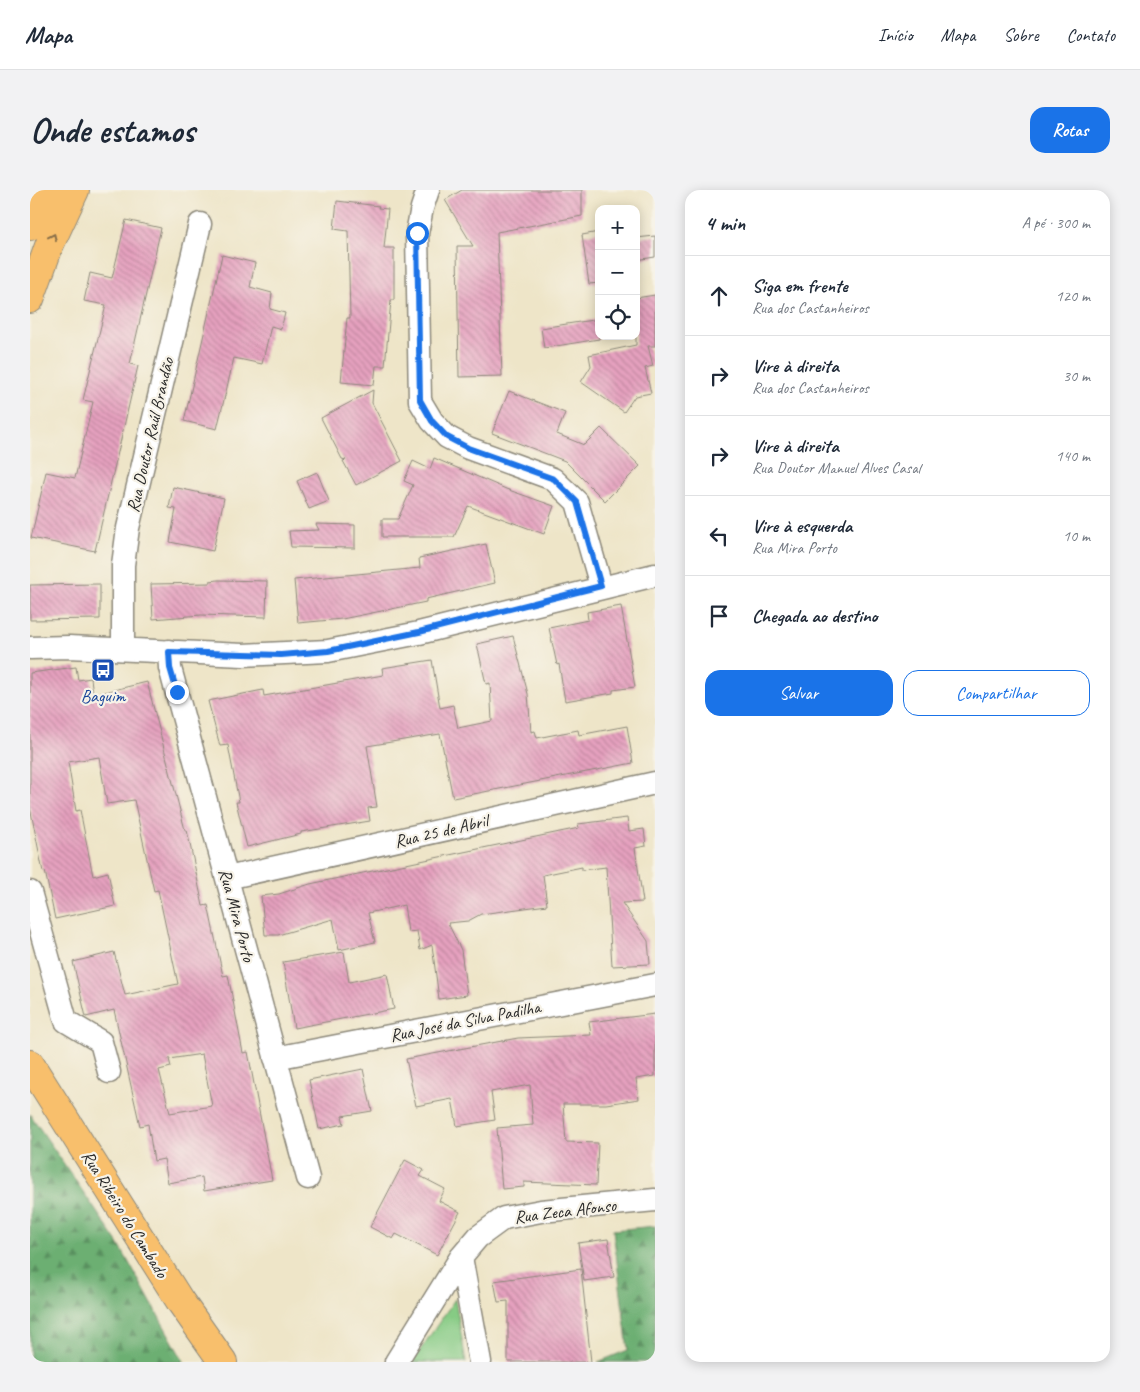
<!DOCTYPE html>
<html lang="pt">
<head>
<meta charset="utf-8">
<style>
  body { margin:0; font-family:Caveat,sans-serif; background:#f2f2f3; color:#1f2937 }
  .controls { position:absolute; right:15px; top:15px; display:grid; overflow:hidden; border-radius:10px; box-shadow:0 2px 12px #0003 }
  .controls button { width:45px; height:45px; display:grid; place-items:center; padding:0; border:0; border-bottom:1px solid #e0e1e3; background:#fff; color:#1f2937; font:25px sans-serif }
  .stop { position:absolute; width:15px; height:15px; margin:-11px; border:4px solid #1a73e8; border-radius:50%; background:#fff }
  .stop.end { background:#1a73e8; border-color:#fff; box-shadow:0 1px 5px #0008 }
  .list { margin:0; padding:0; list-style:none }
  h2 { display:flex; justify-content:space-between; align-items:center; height:65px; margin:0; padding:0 20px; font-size:21px }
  h2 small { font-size:16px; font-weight:400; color:#747a83 }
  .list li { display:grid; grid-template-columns:32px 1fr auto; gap:15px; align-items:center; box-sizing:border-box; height:80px; padding:0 20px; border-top:1px solid #e0e1e3 }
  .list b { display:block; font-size:19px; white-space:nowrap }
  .list p { margin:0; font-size:16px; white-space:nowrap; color:#747a83 }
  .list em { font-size:16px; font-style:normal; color:#747a83 }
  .actions { display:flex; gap:10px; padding:15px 20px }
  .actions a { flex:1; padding:11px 0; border:1px solid #1a73e8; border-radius:15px; text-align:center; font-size:18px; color:#1a73e8 }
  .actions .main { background:#1a73e8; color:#fff }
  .icon { flex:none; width:28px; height:28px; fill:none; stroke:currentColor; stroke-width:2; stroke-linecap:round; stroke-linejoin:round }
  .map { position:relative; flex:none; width:625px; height:1172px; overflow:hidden; border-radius:15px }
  header { display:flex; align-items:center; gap:30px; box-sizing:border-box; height:70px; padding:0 25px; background:#fff; border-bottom:1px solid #e0e1e3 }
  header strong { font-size:24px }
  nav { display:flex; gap:28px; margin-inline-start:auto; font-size:18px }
  .intro { display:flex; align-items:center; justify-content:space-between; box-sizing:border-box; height:120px; padding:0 30px }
  h1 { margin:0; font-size:35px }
  .button { padding:12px 22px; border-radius:15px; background:#1a73e8; color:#fff; font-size:18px; font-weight:700 }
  main { display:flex; gap:30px; padding:0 30px }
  aside { flex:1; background:#fff; border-radius:15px; box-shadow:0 2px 12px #0003 }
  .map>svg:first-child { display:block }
  .forest { fill:url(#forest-firs); stroke:#4c6d4e }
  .green { fill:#86cb84; stroke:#587b58 }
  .building { fill:url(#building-back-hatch); fill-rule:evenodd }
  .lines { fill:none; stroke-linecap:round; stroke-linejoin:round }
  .minor-casing { stroke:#8c887a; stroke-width:25 }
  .major-casing { stroke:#8c887a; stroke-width:30 }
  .minor { stroke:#fff; stroke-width:22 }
  .major { stroke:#f8bf6c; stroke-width:28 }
  .oneway { stroke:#876e48 }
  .route { stroke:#1a73e8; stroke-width:6 }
  .labels { text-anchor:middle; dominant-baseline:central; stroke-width:4.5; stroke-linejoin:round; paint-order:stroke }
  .street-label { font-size:18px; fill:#2b2b2b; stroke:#f7f3e8 }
  .transit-label { font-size:18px; fill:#164399; stroke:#f7f3e8 }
</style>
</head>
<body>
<header>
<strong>Mapa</strong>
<nav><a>Início</a><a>Mapa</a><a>Sobre</a><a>Contato</a></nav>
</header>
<div class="intro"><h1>Onde estamos</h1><a class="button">Rotas</a></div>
<main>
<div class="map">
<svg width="625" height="1172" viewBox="0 0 625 1172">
  <defs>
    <pattern id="forest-firs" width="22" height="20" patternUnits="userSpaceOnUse" patternTransform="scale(1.25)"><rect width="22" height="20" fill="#6caf72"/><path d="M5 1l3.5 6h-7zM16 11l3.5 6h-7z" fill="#598f5e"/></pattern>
    <pattern id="building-back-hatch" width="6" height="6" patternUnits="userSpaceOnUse" patternTransform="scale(1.25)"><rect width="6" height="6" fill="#e6a1bf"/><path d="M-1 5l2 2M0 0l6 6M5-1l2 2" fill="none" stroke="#bb839b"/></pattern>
  </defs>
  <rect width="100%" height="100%" fill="#f7f3e8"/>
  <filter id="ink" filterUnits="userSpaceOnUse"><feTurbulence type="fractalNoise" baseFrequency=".02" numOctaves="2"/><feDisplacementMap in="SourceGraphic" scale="10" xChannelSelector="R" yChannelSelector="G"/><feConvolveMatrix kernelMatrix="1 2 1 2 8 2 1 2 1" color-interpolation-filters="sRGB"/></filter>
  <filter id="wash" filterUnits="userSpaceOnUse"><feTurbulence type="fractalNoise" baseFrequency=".0096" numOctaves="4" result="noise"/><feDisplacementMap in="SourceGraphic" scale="20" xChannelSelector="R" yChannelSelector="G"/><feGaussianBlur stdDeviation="1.12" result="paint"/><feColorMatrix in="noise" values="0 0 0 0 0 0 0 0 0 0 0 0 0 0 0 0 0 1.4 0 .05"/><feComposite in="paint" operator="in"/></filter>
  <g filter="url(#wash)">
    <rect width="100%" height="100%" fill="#eee5c8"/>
    <!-- forest -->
    <path class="forest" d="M0,924l88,129 66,119h-154z
      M625,1036v136h-57l30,-12 -15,-120z"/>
    <!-- green -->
    <path class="green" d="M425,1109l11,63h-54z"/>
    <g id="blocks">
      <!-- building -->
      <path class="building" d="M432,0h120v26l-85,16 5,144 -43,1 -2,-131h16l-28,-46z
        M307,11l42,5 -1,2 10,1 -4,39h10v52h-3l-6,66h-9l-2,19 -33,-3 6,-64h3l-2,-87 -14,-2z
        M96,30l35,8 -31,136 8,2 -43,185 -64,-13 15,-66 29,6 18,-76 -10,-2 23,-95 -22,-4 6,-28 22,5z
        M569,42v51l-10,1 -7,-49z
        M625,46v21l-19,3v-22z
        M192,65l33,8 -5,24 22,6 -2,16 15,4 -4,16 -10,-3 -9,38 -28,-6 -17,71 -33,-8z
        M625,105v51h-7l5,20 -8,2 6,25 -16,3 -11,16 -43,-30 10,-16 -2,-11 47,-10v-47z
        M569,129v20l-55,9 -3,-20z
        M343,200l-1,13 30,58 -46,24 -13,-24 3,-1 -4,-1 -21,-41z
        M479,201l56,22 -8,21 27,11 17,-17 39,38 -35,35 -40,-40 -73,-28z
        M404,268l72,31 48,17 -10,28 -76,-28 -14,31h-72v-18h16l15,-34 -9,-4 9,-20 17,8z
        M287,282l12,29 -20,8 -12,-28z
        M143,297l51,11 -11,53 -43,-9 6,-33 -7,-1z
        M286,334l39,1v23l-64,-1 -2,-16 30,-1z
        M456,354l9,39 -69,16v3l-84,17 -44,4 -4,-43 126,-12 -1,-10z
        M188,390l49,1 -1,36 -65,-2 -48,4 -2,-35 59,-1v-2z
        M70,394v35l-70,1v-35z
        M591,416l14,81 -22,3v3l-48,8 -6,-37 -2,1 -8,-37 39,-8 -1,-8z
        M483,446l15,58 3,38 4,-1 2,7 41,-8 1,5 48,-9 6,37 -180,35 -13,-64 -73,12 10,61 -9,1 2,13 -69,11v2l-54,13 -11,-45h3l-11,-57 -8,1 -12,-45 55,-11 1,6 119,-21 -1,-7 50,-8 8,48 13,-3 5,23 34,-7 -2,-38 -4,1 -9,-40z
        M46,477l2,13 13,-2 2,17 54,-13 38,148h2l16,76 5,-1 15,71 5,-1 15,78 5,-1 24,128 -68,11 -2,-14 -34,6 -4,-24 -10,2 -6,-37 -8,2 -26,-116 -28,7 -13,-55 41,-10 11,43 53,-11 -20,-94 -4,1 -20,-91 -27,4 -8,-47 -31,5 8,49 4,-1 13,66 15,-4 7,34 -60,13 -10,-48 -2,1 -13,-65v-134zM172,864l10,52 -42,7 -11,-43 12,-3 -2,-8z
        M597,628l2,13 15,-2 2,17 -11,2 8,54 -21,1 26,38 2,23 -38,2 -6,-99 -24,3v-3l-39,8 4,30 -66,9 -13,7 -20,2 13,27 6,45 -28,4 -7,-54 -12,5 -3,-19 -9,1 -4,-27 -36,8 7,29 -36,8 -6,-31 -55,16h-13l-4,-39 18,-2 31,-10 269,-56 -1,-4z
        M314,762l5,30 38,-8 7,35 -100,19 -11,-66z
        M625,824v62l-19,3 3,20 -33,5h-43l3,38 32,1 -2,42 -72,-3v5l-22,2 -5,-61 36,-3 -3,-40 -39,7 4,28 -38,6 -5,-27 -36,7 -10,-47 112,-21 73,-3 -2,-13z
        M333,879l9,42 -30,5 2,8 -25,5 -10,-49z
        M375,970l19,10 -4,6 25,13 -6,12 21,11 -23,43 -41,-21 -3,5 -23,-12z
        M578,1049l6,38 -30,4 -6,-38z
        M551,1079l10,93h-83v-61l-10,1 -4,-21z"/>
    </g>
  </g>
  <g filter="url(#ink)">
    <use href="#blocks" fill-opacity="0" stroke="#8c887a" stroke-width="1"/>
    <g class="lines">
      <!-- minor casing -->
      <g class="minor-casing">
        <path id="minor" d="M398,0l-6,18 -5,25 3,168 12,20 15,16 21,11 85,31 24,23 24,84
          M0,458l39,-1 174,8 85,-4 91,-18 236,-58
          M93,459v-84l5,-37 72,-304
          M139,461l1,17 138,510
          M197,688l428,-95
          M0,702l36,129 35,21 8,30
          M245,868l380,-73
          M431,1067l19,105
          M366,1172l65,-105 17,-20 26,-19 37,-7 114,-11"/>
      </g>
      <!-- major casing -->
      <g class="major-casing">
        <path id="major" d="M0,36l17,-36
          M0,109l19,-53 26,-56
          M0,874l150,237 43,61"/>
      </g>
      <!-- minor -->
      <use href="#minor" class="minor"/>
      <!-- major -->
      <use href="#major" class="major"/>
    </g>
    <!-- one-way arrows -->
    <defs><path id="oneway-chevron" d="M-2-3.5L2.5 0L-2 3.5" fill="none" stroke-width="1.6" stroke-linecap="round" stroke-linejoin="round" transform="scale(1.25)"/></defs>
    <use class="oneway" href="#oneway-chevron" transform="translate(23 47) rotate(-65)"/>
  </g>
  <g class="lines" filter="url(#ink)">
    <!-- route -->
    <path class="route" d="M147,502l-7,-24 -1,-16 112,3 47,-4 91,-19 182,-46 -24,-84 -23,-23 -86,-31 -21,-11 -15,-16 -12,-21 -3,-167"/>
  </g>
  <!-- icons -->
  <defs>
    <g id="bus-square" transform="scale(1.25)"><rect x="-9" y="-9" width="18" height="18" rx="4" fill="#1a4fb4" stroke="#f7f3e8"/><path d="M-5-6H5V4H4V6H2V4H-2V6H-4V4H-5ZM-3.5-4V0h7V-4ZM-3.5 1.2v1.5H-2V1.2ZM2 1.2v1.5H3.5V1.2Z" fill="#fff"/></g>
  </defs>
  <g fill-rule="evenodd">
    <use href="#bus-square" x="73" y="480"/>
  </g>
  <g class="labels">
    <!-- street labels -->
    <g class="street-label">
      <text transform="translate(120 245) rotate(-77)">Rua Doutor Raúl Brandão</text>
      <text transform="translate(411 641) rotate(-13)">Rua 25 de Abril</text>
      <text transform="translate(207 725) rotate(75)">Rua Mira Porto</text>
      <text transform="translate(435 831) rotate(-11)">Rua José da Silva Padilha</text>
      <text transform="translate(535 1021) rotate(-7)">Rua Zeca Afonso</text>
      <text transform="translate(95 1024) rotate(58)">Rua Ribeiro do Cambado</text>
    </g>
    <!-- transit labels -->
    <g class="transit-label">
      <text x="73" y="506">Baguim</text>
    </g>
  </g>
</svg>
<div class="controls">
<button>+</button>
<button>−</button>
<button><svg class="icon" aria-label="locate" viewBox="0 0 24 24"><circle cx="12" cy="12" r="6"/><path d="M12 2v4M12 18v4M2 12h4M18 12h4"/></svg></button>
</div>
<div class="stop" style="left:387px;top:43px"></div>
<div class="stop end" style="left:147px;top:502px"></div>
</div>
<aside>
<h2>4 min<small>A pé · 300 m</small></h2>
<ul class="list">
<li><svg class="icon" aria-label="ahead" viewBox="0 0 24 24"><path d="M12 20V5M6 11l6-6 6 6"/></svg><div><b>Siga em frente</b><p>Rua dos Castanheiros</p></div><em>120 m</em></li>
<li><svg class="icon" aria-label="right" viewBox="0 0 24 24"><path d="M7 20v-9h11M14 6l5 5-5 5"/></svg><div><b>Vire à direita</b><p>Rua dos Castanheiros</p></div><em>30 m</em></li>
<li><svg class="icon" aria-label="right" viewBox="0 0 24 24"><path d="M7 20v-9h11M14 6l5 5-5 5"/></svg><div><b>Vire à direita</b><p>Rua Doutor Manuel Alves Casal</p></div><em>140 m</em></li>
<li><svg class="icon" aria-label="left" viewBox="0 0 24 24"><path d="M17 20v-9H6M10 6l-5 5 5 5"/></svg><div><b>Vire à esquerda</b><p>Rua Mira Porto</p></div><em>10 m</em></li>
<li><svg class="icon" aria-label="arrive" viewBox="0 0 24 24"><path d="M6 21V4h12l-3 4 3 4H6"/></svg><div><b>Chegada ao destino</b></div></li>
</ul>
<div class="actions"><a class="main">Salvar</a><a>Compartilhar</a></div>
</aside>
</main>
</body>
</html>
